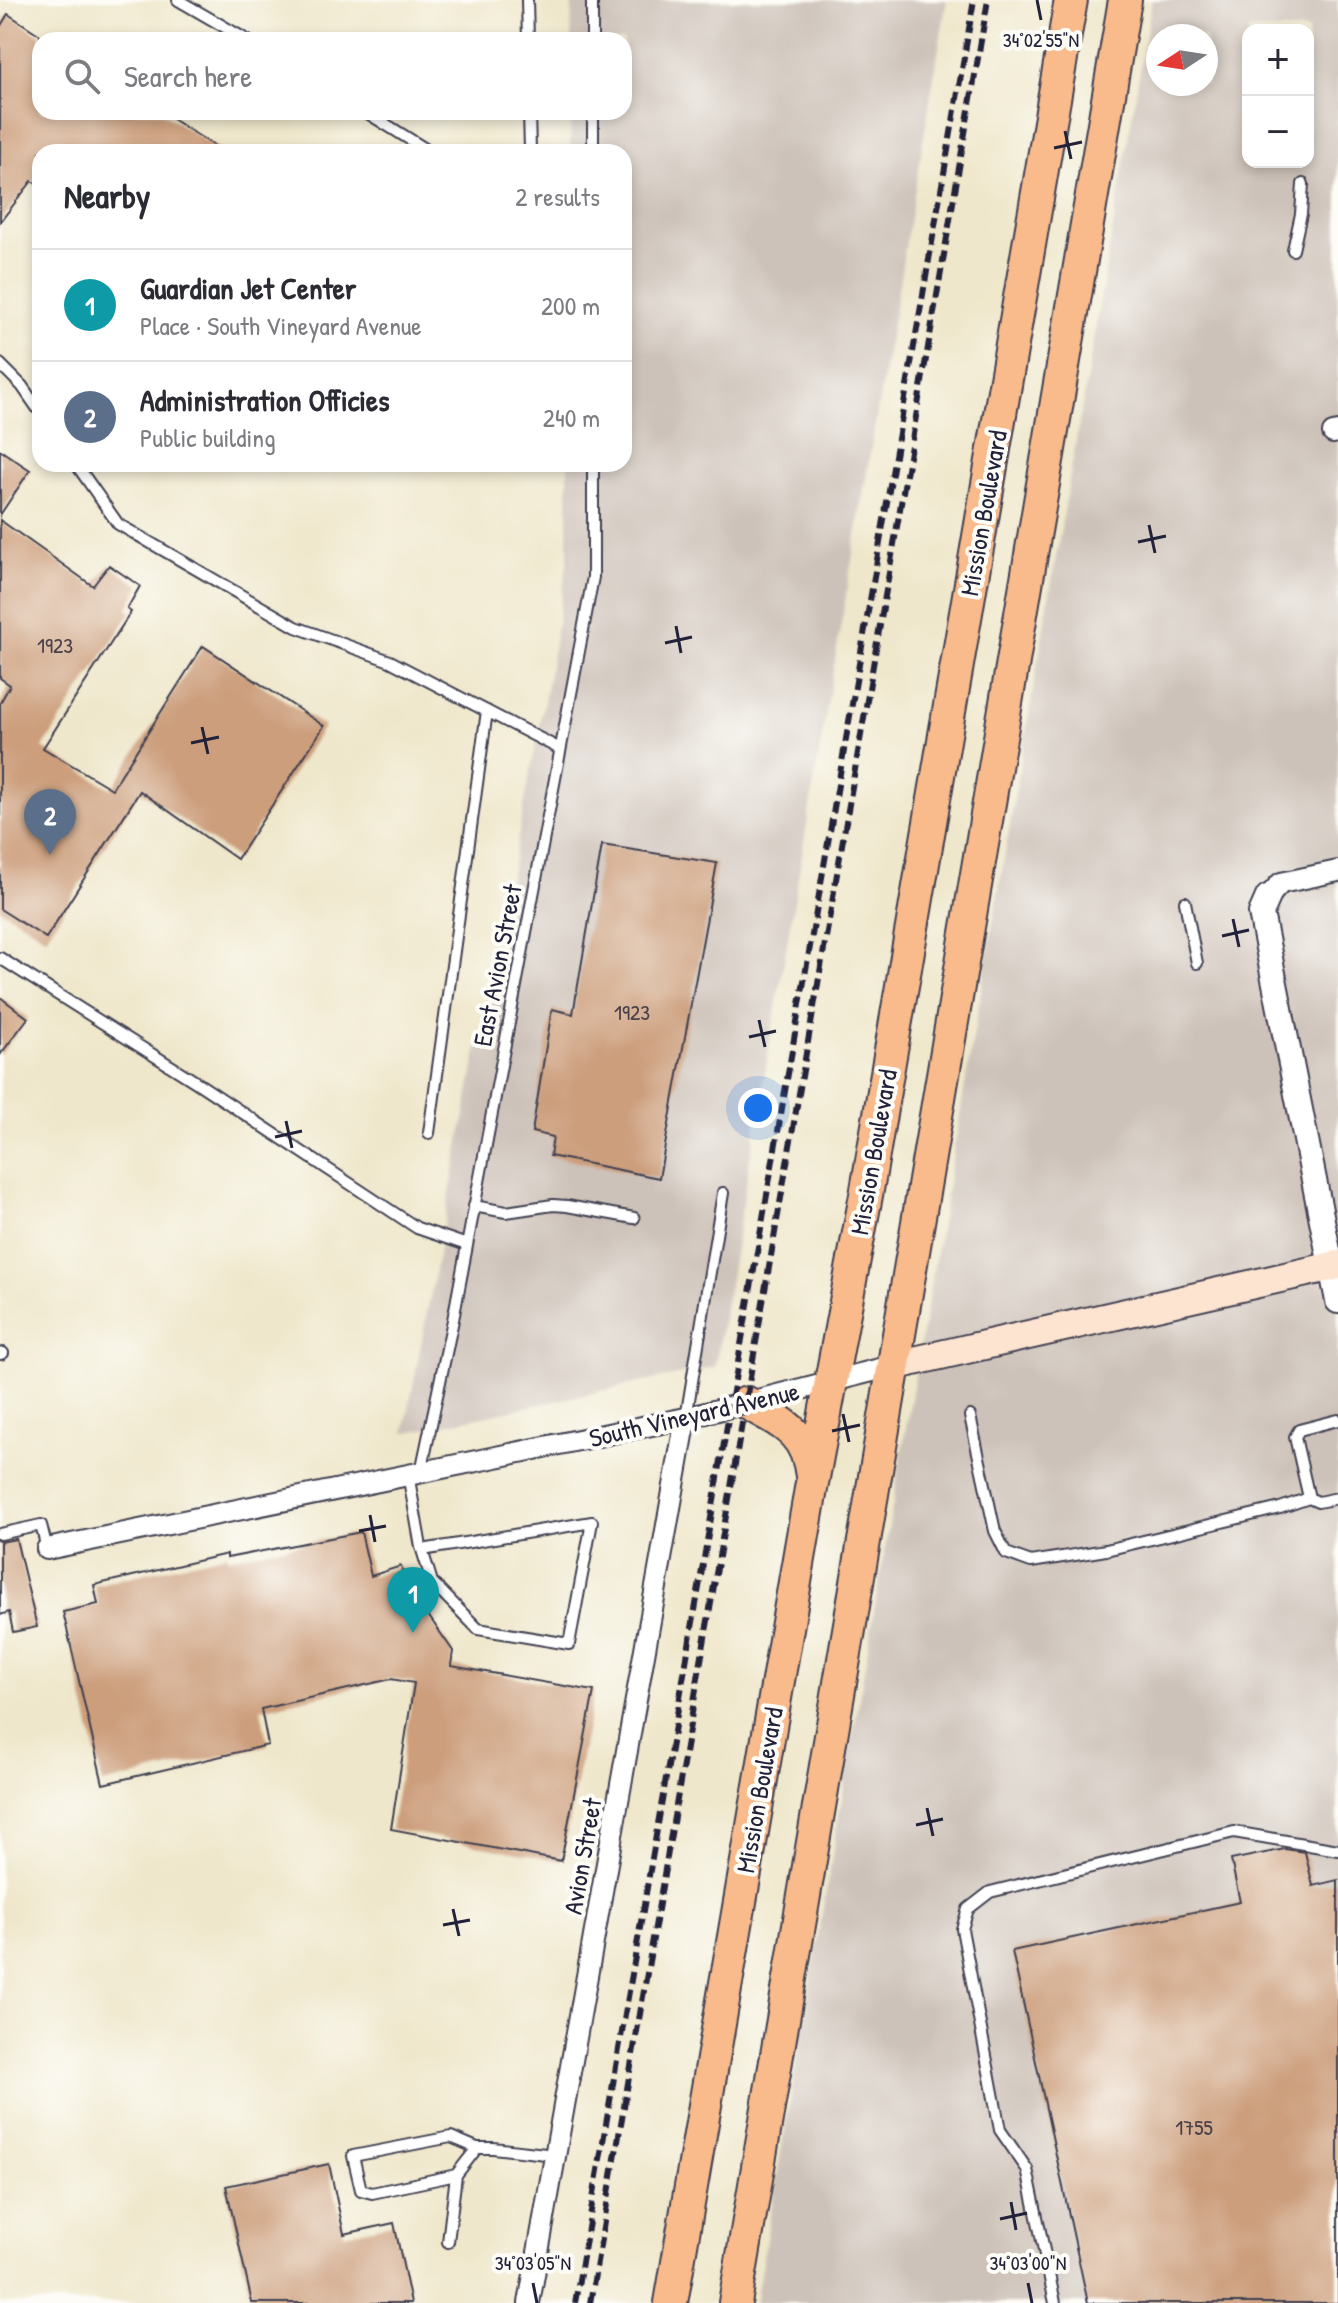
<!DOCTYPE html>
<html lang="en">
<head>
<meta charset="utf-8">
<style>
  body { margin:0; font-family:"Patrick Hand",sans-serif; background:#f2f2f3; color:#2b2b33 }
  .controls { position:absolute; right:24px; top:24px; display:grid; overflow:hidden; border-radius:16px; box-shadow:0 4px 12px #0003 }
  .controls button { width:72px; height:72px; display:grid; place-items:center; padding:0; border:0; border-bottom:2px solid #e1e1e2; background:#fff; color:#2b2b33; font:40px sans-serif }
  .compass { position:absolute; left:1146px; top:24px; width:72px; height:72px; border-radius:50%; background:#fff; box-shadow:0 4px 12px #0003; rotate:258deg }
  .you { position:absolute; left:758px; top:1108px; width:28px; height:28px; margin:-20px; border:6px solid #fff; border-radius:50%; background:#1a73e8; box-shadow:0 0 0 12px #1a73e833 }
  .badge { display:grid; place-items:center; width:52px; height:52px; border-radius:50%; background:#b5179e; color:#fff; font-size:26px; font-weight:700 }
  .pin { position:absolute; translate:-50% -66px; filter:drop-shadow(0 2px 4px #0008) }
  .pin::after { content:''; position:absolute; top:42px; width:28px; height:24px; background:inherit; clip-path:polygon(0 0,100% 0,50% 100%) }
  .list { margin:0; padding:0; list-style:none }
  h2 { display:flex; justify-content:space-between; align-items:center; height:104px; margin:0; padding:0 32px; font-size:34px }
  h2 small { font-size:26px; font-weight:400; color:#7c7c81 }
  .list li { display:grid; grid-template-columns:52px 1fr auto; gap:24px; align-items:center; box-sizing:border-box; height:112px; padding:0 32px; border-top:2px solid #e1e1e2 }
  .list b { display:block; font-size:30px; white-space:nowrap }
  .list p { margin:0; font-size:26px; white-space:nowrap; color:#7c7c81 }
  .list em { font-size:26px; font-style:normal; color:#7c7c81 }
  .icon { flex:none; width:44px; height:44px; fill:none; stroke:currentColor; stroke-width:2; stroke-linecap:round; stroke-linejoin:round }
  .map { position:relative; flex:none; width:1338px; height:2303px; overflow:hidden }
  .search { position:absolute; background:#fff; box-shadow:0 4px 12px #0003; left:32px; top:32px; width:600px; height:88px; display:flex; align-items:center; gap:20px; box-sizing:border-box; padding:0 28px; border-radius:24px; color:#7c7c81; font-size:30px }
  .panel { position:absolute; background:#fff; box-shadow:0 4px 12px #0003; left:32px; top:144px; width:600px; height:328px; border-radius:24px }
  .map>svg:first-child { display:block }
  .industrial { fill:#cdc2b9; fill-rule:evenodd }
  .building { fill:#cc9e7c }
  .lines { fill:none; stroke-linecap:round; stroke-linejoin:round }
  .service-casing { stroke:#414051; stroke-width:14 }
  .minor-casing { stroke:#414051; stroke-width:24 }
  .tertiary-casing { stroke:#414051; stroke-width:28 }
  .secondary-casing { stroke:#414051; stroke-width:32 }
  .primary-casing { stroke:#414051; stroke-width:36 }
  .service { stroke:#fff; stroke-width:10 }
  .minor { stroke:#fff; stroke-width:20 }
  .tertiary { stroke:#fff; stroke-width:24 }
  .secondary { stroke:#fde4d1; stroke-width:28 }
  .primary { stroke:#fabb8c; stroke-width:32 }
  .rail { stroke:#22223b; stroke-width:6; stroke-dasharray:12 6; stroke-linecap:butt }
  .ticks { fill:none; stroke:#22223b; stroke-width:3 }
  .labels { text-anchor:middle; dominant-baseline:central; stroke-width:8; stroke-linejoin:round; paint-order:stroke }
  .number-label { font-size:22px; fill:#4c414b }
  .street-label { font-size:26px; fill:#22223b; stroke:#fdfcf7 }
  .ticks-label { font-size:20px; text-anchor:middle; fill:#22223b; stroke:#fdfcf7; stroke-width:8; stroke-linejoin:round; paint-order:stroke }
</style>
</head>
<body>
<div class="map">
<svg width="1338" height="2303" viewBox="0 0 1338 2303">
  <rect width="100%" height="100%" fill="#fdfcf7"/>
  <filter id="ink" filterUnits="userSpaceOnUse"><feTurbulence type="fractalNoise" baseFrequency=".0125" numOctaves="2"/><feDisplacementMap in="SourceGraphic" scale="16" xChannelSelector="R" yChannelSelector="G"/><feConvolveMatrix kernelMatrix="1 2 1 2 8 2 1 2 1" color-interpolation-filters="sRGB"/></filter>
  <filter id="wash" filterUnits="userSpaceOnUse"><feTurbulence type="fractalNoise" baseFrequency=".006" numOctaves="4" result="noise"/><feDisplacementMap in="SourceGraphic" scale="32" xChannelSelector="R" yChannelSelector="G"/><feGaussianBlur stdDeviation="1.8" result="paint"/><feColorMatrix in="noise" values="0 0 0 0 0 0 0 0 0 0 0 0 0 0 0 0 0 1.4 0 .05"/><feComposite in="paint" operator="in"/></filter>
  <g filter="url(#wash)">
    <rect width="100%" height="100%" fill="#efe7cb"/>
    <!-- industrial -->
    <path class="industrial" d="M572,0h375l-232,1367 -311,66 142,-742 22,-133v-94h56v-312h-54l1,-40h53v-72h-53z
      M1152,0h186v2303h-583zM1248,30h60v132h-60zM1158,36h48v48h-48z"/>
    <g id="blocks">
      <!-- building -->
      <path class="building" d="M8,14l32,21v77h121l63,40h-184v34l-8,-5 -32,41v-195z
        M0,450l30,20 -30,45z
        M0,520l93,66 16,-21 31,21 -13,23 4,3 -88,136 69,41 91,-143 121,80 -87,133 -97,-68 -94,147 -46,-29v-206l10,-18 -10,-7z
        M602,845l115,18 -58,315 -109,-22 3,-19 -21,-5 20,-123 21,5z
        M0,997l28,21 -28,37z
        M361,1532l10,44 30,-10 4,16 -2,11 12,18 13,4 25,36 -2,15 143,25 -33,170 -170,-32 23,-146 -23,-4 -130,30 7,36 -165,39 -40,-172 35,-8 -4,-19 133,-31v4z
        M16,1539l21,88 -24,5 -4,-20 -9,3v-73z
        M1285,1849l20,3 8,34 25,-6v423h-250l-76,-352 228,-49 -9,-42z
        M329,2164l15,70 50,-11 17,80h-159l-26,-117z"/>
    </g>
  </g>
  <g filter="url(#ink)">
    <use href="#blocks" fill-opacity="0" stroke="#414051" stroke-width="2"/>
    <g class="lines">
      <!-- service casing -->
      <g class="service-casing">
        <path id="service" d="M178,0l69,40
          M527,0l1,40
          M592,0v40
          M366,112l64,40
          M593,112v40
          M527,152l3,-2 -1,-38
          M1293,250l8,-36 2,-30
          M0,364l22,22 18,26
          M76,464l42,60 178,103 94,34 170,88
          M1185,902l12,61
          M0,958l196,124 221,146 50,17
          M429,1133l58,-422
          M474,1206l32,6 47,-7 14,1 67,12
          M0,1354l3,-1
          M970,1416l25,115 11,22 25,9 75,-12 174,-42 29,-10
          M686,1418l37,-225
          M1338,1420l-39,10 -4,7 14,61 9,4 20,-4
          M421,1472l32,-152 140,-743v-113
          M408,1474l13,73 1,3 10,32 46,47 91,15 23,-122 -170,28
          M0,1534l41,-9 6,24
          M456,2175l-84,18 -11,-3 -8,-34 98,-19 26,11h16l62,7
          M448,2242l8,-67 21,-27
          M1055,2303l-28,-134 -27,-39 -38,-201 6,-20 22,-17 244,-60 104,18"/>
      </g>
      <!-- minor casing -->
      <g class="minor-casing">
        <path id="minor" d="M1333,433l5,-1
          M1268,897l13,-14 57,-12
          M47,1549l639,-131 206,-52
          M529,2303l157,-885"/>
      </g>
      <!-- tertiary casing -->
      <g class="tertiary-casing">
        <path id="tertiary" d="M1268,897l-7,16 77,388"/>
      </g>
      <!-- secondary casing -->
      <g class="secondary-casing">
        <path id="secondary" d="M892,1366l446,-101"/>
      </g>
      <!-- primary casing -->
      <g class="primary-casing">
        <path id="primary" d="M747,1403c36,20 60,29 65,73
          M671,2303l141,-820 55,-293 204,-1190
          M735,2303l390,-2303"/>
      </g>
      <!-- service -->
      <use href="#service" class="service"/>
      <!-- minor -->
      <use href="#minor" class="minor"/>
      <!-- tertiary -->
      <use href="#tertiary" class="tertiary"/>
      <!-- secondary -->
      <use href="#secondary" class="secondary"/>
      <!-- primary -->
      <use href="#primary" class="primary"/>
      <!-- rail -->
      <path class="rail" d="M575,2303l399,-2303
        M590,2303l398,-2303"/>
    </g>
  </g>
  <!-- ticks -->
  <path class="ticks" d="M1037,0l4,20M1065,131l6,28M1054,148l28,-6M1149,525l6,28M1138,542l28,-6M676,626l5,27M665,643l27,-6M202,727l6,27M191,743l28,-6M1233,919l6,28M1222,936l27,-6M759,1020l6,27M749,1037l27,-6M286,1121l6,27M275,1137l27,-6M843,1414l6,28M832,1431l28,-6M370,1515l5,27M359,1531l27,-5M927,1808l6,28M916,1825l27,-6M453,1909l6,27M443,1925l27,-5M1011,2202l5,28M1000,2219l27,-6M533,2283l4,20M1028,2283l4,20"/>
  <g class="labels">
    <!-- number labels -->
    <g class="number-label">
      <text x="55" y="645">1923</text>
      <text x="632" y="1012">1923</text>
      <text x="1194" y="2127">1755</text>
    </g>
    <!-- street labels -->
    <g class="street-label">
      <text transform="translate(983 513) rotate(-80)">Mission Boulevard</text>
      <text transform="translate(497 965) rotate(-79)">East Avion Street</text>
      <text transform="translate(873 1152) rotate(-80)">Mission Boulevard</text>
      <text transform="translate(694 1414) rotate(-13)">South Vineyard Avenue</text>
      <text transform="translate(759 1790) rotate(-80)">Mission Boulevard</text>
      <text transform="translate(582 1856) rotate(-80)">Avion Street</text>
    </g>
  </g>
  <g class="ticks-label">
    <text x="1041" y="47">34°02'55"N</text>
    <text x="533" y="2270">34°03'05"N</text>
    <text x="1028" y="2270">34°03'00"N</text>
  </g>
</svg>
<div class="controls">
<button>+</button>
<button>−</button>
</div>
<svg class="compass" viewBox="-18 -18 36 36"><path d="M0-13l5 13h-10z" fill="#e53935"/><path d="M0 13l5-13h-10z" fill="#7c7c81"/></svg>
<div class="you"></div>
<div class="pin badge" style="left:413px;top:1633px;background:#0f9aa8">1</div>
<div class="pin badge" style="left:50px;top:855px;background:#5c6f8a">2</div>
<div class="search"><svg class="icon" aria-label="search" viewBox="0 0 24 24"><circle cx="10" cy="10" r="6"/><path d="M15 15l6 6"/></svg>Search here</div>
<section class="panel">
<h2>Nearby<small>2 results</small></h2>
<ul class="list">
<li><span class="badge" style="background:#0f9aa8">1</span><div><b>Guardian Jet Center</b><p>Place · South Vineyard Avenue</p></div><em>200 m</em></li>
<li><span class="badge" style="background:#5c6f8a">2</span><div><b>Administration Officies</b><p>Public building</p></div><em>240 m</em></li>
</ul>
</section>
</div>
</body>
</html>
